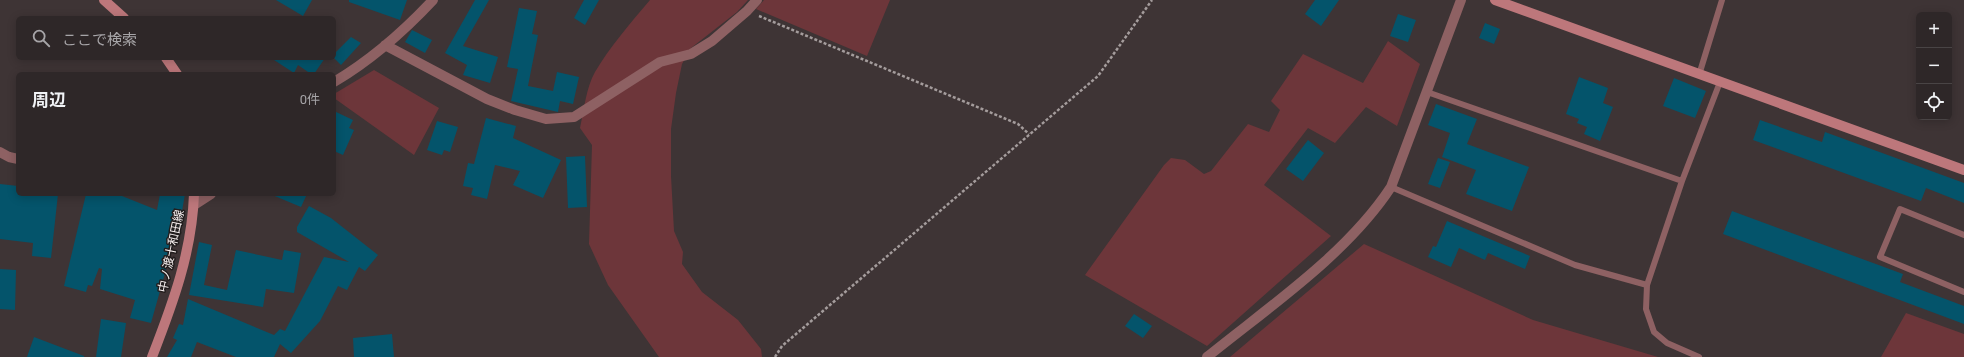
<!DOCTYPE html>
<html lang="ja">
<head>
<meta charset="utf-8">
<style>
  body { margin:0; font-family:Roboto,"Noto Sans JP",sans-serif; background:#3a3334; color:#f1f3f6 }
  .controls { position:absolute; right:12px; top:12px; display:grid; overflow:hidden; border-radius:6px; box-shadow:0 2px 10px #0003 }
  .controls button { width:36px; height:36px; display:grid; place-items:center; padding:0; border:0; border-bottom:1px solid #494445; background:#2e2728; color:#f1f3f6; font:20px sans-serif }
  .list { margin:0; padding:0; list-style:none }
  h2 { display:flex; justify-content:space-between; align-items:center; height:52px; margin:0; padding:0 16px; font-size:17px }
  h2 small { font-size:13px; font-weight:400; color:#a7a5a8 }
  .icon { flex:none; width:22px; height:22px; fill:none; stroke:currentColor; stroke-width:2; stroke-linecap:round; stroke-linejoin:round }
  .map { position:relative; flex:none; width:1964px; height:357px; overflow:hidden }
  .search { position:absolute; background:#2e2728; box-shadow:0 2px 10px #0003; left:16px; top:16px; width:320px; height:44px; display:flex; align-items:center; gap:10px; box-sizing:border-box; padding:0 14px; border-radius:6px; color:#a7a5a8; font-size:15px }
  .panel { position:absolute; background:#2e2728; box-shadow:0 2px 10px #0003; left:16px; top:72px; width:320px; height:124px; border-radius:6px }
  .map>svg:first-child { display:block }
  .green { fill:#6d363a }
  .building { fill:#04546b }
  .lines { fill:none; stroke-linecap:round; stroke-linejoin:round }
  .path { stroke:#a49c9c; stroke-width:2.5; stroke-dasharray:3 2; stroke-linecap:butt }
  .lane { stroke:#8e6163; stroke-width:6 }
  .street { stroke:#8e6163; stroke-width:10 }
  .secondary { stroke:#bd777b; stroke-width:10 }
  .labels { text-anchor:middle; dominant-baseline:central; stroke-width:3; stroke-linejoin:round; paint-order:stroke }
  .street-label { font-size:12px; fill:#f9f2f2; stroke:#221d1d }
</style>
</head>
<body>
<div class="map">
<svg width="1964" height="357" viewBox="0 0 1964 357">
  <rect width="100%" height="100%" fill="#3e3435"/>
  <!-- green -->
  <path class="green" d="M650,0h98l-11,12 -46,36 -9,16 -6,29 -5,36v47l3,55 9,21 -1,12 20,28 36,28 23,29 1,8h-103l-51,-72 -19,-41 3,-99 -12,-17c4,-18 6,-40 15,-56 14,-24 37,-51 55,-72z
    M764,0h126l-23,56 -111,-47z
    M1388,41l32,23 -23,62 -31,-19 -31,36 -27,-15 -44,57 67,51 -124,110 -122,-71 79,-110 7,-7 14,2 19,14 7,-3 37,-47 21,8 11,-22 -9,-9 32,-47 60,29z
    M374,70l65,38 -25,47 -80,-57v-4z
    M1364,244l169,76 125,37h-428z
    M1906,313l58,21v23h-83z"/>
  <!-- building -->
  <path class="building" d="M276,0h36l-9,16z
    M349,0h58l-7,20 -51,-18z
    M475,0h14l-26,46 35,11 -8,26 -27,-8 4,-10 -22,-12z
    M584,0h15l-14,25 -11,-7z
    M1315,0h24l-18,26 -16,-12z
    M519,8l18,3 -5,23 6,1 -10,51 25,5 4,-19 22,5 -6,27 -13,-3 -2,11 -47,-11 7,-32 -11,-2z
    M1398,14l18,6 -8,22 -18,-6z
    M1485,23l15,6 -6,15 -15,-6z
    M412,30l20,10 -7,13 -20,-11z
    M351,37l10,6 -20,22 -7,-7v-4z
    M271,58h54l-11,16h-3l-13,-9 -4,8z
    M1579,77l29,11 -5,15 10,4 -13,34 -16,-7 3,-7 -10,-4 2,-4 -13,-5z
    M1674,78l32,13 -11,27 -32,-12z
    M1436,104l41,15 -10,25 62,23 -17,44 -46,-17 10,-24 -34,-13 8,-24 -22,-8z
    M334,111l19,9 -4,8 5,2 -11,25 -9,-4z
    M486,118l30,8 -3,12 48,22 -18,38 -30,-13 7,-14 -25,-6 -8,34 -16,-4 2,-7 -10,-2 5,-23 6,1z
    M1760,120l62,22 3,-10 139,51v20l-38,-15 -5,13 -168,-61z
    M437,121l21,6 -8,25 -6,-2 -2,5 -15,-5z
    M1308,140l16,13 -21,28 -17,-12z
    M585,156l2,51 -19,1 -2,-51z
    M1438,158l12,4 -10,26 -12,-4z
    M0,184l18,2v8h40l-7,64 -19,-2 1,-13 -33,-4z
    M86,194h31l40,16 3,-16h25l-7,40h-2l-25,89 -21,-5 5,-18 -35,-11 2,-20 -3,-1 -7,18 -4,-1 -2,7 -22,-6z
    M270,194h37l-6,13z
    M309,206l22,12 47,37 -13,16 -6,-4 -12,23 -9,-4 -18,35 -29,32 -11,-9 -6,13h-38l-39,-15 -6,15h-24l10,-17 -4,-2 6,-14 4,1 5,-26 86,36 6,-6 5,2 39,-74 25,5 -52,-30v-5z
    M1732,211l171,63 -3,8 64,24v18l-241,-90z
    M1447,221l83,35 -5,13 -37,-16 -3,7 -26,-12 -8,19 -23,-10 5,-11 3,1z
    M199,242l13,3 -8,40 23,5 9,-40 46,10 2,-10 17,3 -7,40 -28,-4 -3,18 -74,-12z
    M0,269l16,1 -1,40 -15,-1z
    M1134,314l18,12 -9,12 -18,-12z
    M101,319l25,4 -5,34h-25z
    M392,334l2,23h-40l-1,-19z
    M34,337l50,19v1h-57z"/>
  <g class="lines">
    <!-- path -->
    <path class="path" d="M759,16l259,108 11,10
      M775,357l7,-11 316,-270 54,-76"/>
    <!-- lane -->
    <path class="lane" d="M1699,75l23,-75
      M1427,92l255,89
      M1391,187l184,78 72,20
      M1964,235l-64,-26 -20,48 84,35
      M1699,357l-32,-14 -13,-11 -8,-23 1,-24 35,-104 38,-99"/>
    <!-- street -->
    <path class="street" d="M385,45l102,54 28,11 31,9 28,-2 86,-55 31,-8 21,-13 35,-30 10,-11
      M334,82c37,-22 70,-51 99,-82
      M0,152l9,5 9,2
      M194,205l17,-11
      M1207,357c63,-51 140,-103 184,-170l70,-187"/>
    <!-- secondary -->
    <path class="secondary" d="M104,0l20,18
      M1495,0l469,170
      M166,58l11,16
      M152,357c21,-54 40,-105 42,-163"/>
  </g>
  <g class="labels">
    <!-- street labels -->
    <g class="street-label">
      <text transform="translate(171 251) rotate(-78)">中ノ渡十和田線</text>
    </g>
  </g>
</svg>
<div class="controls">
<button>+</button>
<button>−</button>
<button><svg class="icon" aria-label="locate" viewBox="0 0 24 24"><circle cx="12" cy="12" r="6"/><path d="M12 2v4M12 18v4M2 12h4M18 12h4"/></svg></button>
</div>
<div class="search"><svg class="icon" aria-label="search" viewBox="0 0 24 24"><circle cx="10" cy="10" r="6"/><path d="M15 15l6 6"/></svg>ここで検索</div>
<section class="panel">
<h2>周辺<small>0件</small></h2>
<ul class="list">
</ul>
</section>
</div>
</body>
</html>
